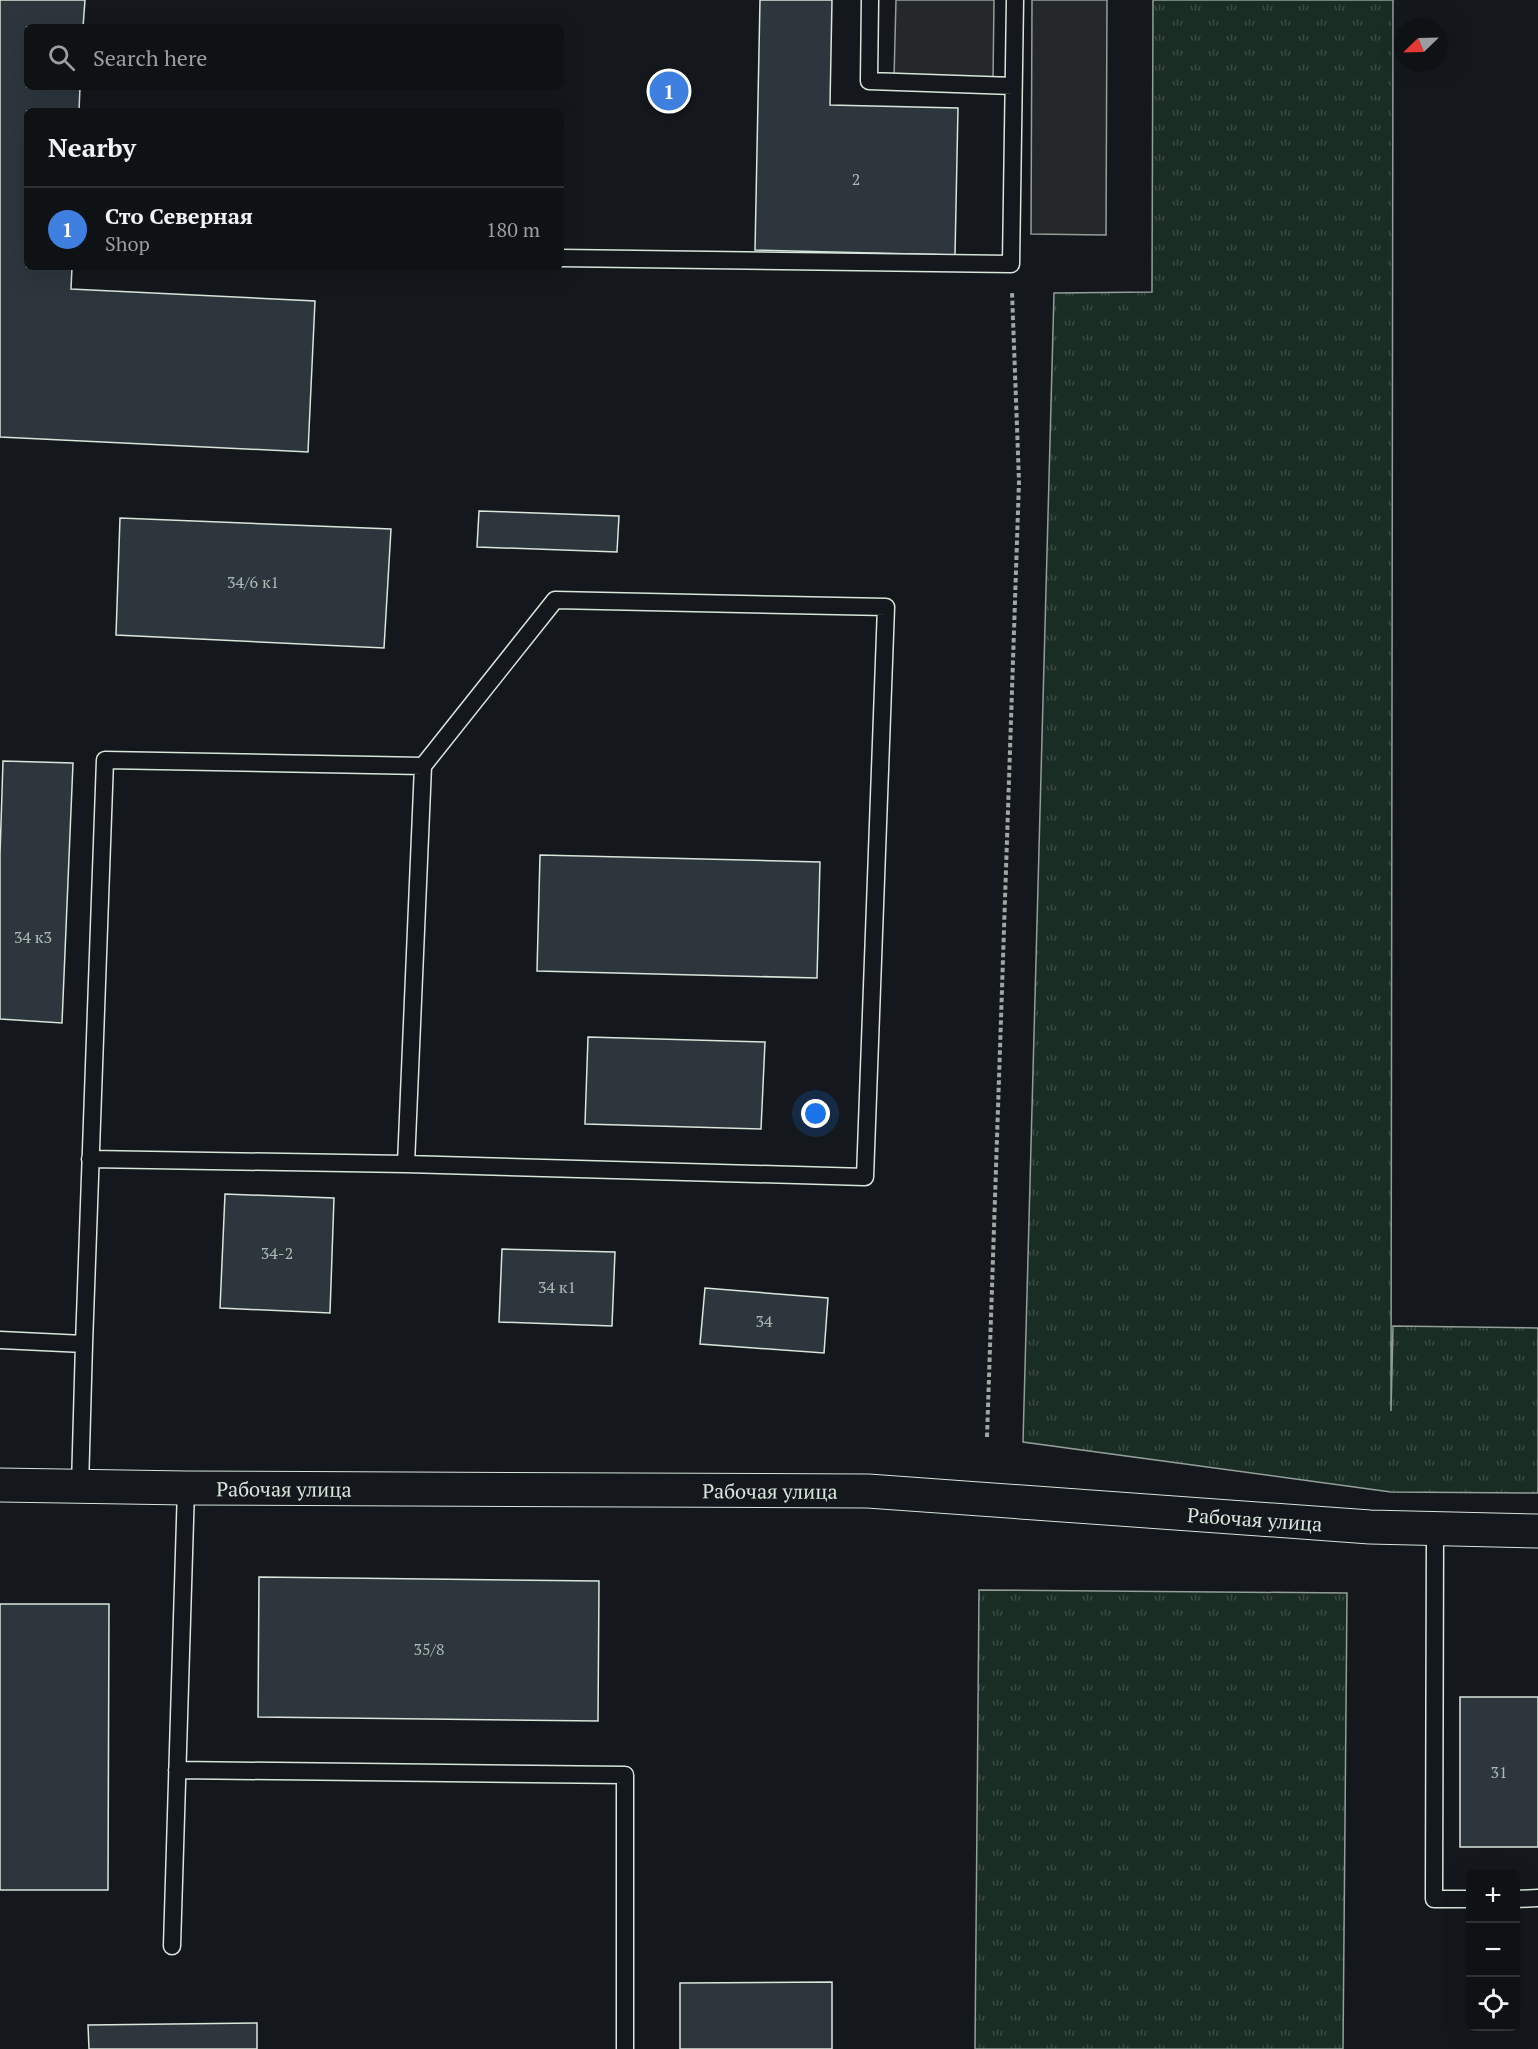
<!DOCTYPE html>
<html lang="en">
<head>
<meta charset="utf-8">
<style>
  body { margin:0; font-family:"PT Serif",serif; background:#1d2022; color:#f1f3f6 }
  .controls { position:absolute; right:18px; bottom:18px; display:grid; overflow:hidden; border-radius:9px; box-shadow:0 6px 24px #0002 }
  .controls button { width:54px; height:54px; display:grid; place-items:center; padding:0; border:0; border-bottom:2px solid #2f3234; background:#0f1215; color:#f1f3f6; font:30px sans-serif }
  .compass { position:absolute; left:1394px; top:18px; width:54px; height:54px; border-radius:50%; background:#0f1215; box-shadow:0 6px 24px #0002; rotate:247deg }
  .you { position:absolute; left:816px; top:1114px; width:21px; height:21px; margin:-15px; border:4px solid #fff; border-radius:50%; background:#1a73e8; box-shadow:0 0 0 9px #1a73e833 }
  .badge { display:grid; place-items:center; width:39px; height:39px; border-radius:50%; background:#8c9099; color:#fff; font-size:20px; font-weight:700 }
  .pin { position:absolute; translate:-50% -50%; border:3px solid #fff; box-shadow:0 2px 6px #0006 }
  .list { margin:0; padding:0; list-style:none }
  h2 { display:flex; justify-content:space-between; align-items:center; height:78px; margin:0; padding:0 24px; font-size:26px }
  h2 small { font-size:20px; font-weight:400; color:#9b9ea0 }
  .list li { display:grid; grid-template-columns:39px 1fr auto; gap:18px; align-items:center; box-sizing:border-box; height:84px; padding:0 24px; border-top:2px solid #2f3234 }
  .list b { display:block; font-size:22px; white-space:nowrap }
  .list p { margin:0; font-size:20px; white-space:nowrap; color:#9b9ea0 }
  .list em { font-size:20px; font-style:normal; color:#9b9ea0 }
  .icon { flex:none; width:33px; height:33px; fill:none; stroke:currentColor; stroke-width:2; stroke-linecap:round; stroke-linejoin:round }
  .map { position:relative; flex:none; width:1538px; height:2049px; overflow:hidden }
  .search { position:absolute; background:#0f1215; box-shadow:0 6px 24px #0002; left:24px; top:24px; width:540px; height:66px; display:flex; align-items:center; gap:15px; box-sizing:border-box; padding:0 21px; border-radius:9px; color:#9b9ea0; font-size:22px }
  .panel { position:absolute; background:#0f1215; box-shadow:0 6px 24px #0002; left:24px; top:108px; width:540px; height:162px; border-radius:9px }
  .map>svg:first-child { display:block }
  .grass { fill:url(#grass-tufts); stroke:#939e99; stroke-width:1.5 }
  .parking { fill:#24282b; stroke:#939e99; stroke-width:1.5 }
  .building { fill:#2c363c; stroke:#d8e6dc; stroke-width:1.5 }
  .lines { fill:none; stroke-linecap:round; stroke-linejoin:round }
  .lane-casing { stroke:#d8e6dc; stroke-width:19 }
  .secondary-casing { stroke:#d8e6dc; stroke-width:35 }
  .path { stroke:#9da8a2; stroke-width:4; stroke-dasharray:4.5 3; stroke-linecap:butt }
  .lane { stroke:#14181c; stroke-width:16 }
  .secondary { stroke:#14181c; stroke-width:33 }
  .labels { text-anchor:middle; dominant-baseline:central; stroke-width:4.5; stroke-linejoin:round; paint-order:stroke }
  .number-label { font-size:16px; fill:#adbab4 }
  .street-label { font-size:20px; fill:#d8e6dc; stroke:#14181c }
</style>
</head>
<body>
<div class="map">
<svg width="1538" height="2049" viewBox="0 0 1538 2049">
  <defs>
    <pattern id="grass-tufts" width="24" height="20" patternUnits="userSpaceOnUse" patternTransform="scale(1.5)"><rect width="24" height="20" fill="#1a2d24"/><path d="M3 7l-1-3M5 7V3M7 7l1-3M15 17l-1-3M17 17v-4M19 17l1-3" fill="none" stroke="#3b4b43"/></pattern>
  </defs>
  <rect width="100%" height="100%" fill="#14181c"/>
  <!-- grass -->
  <path class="grass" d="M1153,0h240l-2,1411 2,-85 145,2v165l-147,-1 -368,-50 31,-1149 98,-1z
    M979,1590l368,3 -4,456h-368z"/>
  <!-- parking -->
  <path class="parking" d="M896,0h98l-1,80 -99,-2z
    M1032,0h75l-1,235 -75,-1z"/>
  <!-- building -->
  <path class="building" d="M0,0h85l-2,27h-56v60h53l-1,24h-52v156h45l-1,22 244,12 -7,151 -308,-15z
    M760,0h72l-2,105 128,3 -3,147 -200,-5z
    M479,511l140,5 -2,36 -140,-5z
    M120,518l271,11 -7,119 -268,-13z
    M3,761l70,2 -11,260 -62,-4v-165z
    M540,855l280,7 -3,116 -280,-7z
    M588,1037l177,5 -4,87 -176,-5z
    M225,1194l109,4 -4,115 -110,-5z
    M502,1249l113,3 -3,74 -113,-4z
    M705,1288l123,10 -4,55 -124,-9z
    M259,1577l340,4 -1,140 -340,-4z
    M0,1604h109l-1,286h-108z
    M1460,1697h78v150h-78z
    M832,1982v67h-152v-66z
    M257,2023v26h-168l-1,-24z"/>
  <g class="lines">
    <!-- lane casing -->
    <g class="lane-casing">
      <path id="lane" d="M870,0l-1,81 144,5
        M561,258l450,6 4,-264
        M90,1159l316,5 17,-398
        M0,1340l84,4 -4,142
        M84,1344l21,-584 318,6 132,-166 331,7 -21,570 -459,-13
        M1435,1529l-1,370h36
        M177,1770l448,5v274
        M1516,1899l22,-1
        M172,1946l14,-458"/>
    </g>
    <!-- secondary casing -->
    <g class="secondary-casing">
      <g id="secondary">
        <path id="s1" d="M0,1485l186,3 682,3 502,36 168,4"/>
      </g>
    </g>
    <!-- path -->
    <path class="path" d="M987,1437l32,-956 -7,-189"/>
    <!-- lane -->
    <use href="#lane" class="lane"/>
    <!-- secondary -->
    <use href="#secondary" class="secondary"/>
  </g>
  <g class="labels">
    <!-- number labels -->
    <g class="number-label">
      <text x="856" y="179">2</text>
      <text x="253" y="582">34/6 к1</text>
      <text x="33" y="937">34 к3</text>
      <text x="277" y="1253">34-2</text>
      <text x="557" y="1287">34 к1</text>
      <text x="764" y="1321">34</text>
      <text x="429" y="1649">35/8</text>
      <text x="1499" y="1772">31</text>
    </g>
    <!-- street labels -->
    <g class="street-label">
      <text stroke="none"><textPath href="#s1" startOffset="284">Рабочая улица</textPath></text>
      <text stroke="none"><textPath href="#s1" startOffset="770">Рабочая улица</textPath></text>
      <text stroke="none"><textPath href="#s1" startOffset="1256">Рабочая улица</textPath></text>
    </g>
  </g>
</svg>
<div class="controls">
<button>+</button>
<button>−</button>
<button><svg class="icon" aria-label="locate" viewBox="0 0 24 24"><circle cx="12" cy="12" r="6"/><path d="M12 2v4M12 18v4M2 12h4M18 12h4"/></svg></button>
</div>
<svg class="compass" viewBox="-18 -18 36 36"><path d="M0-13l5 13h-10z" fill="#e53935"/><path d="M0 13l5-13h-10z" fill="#9b9ea0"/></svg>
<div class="you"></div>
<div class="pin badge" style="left:669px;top:91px;background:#3f7fe0">1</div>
<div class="search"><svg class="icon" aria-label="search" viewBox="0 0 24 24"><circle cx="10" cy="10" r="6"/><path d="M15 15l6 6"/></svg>Search here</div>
<section class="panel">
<h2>Nearby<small></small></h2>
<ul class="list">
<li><span class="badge" style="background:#3f7fe0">1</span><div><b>Сто Северная</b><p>Shop</p></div><em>180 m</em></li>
</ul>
</section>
</div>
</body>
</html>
